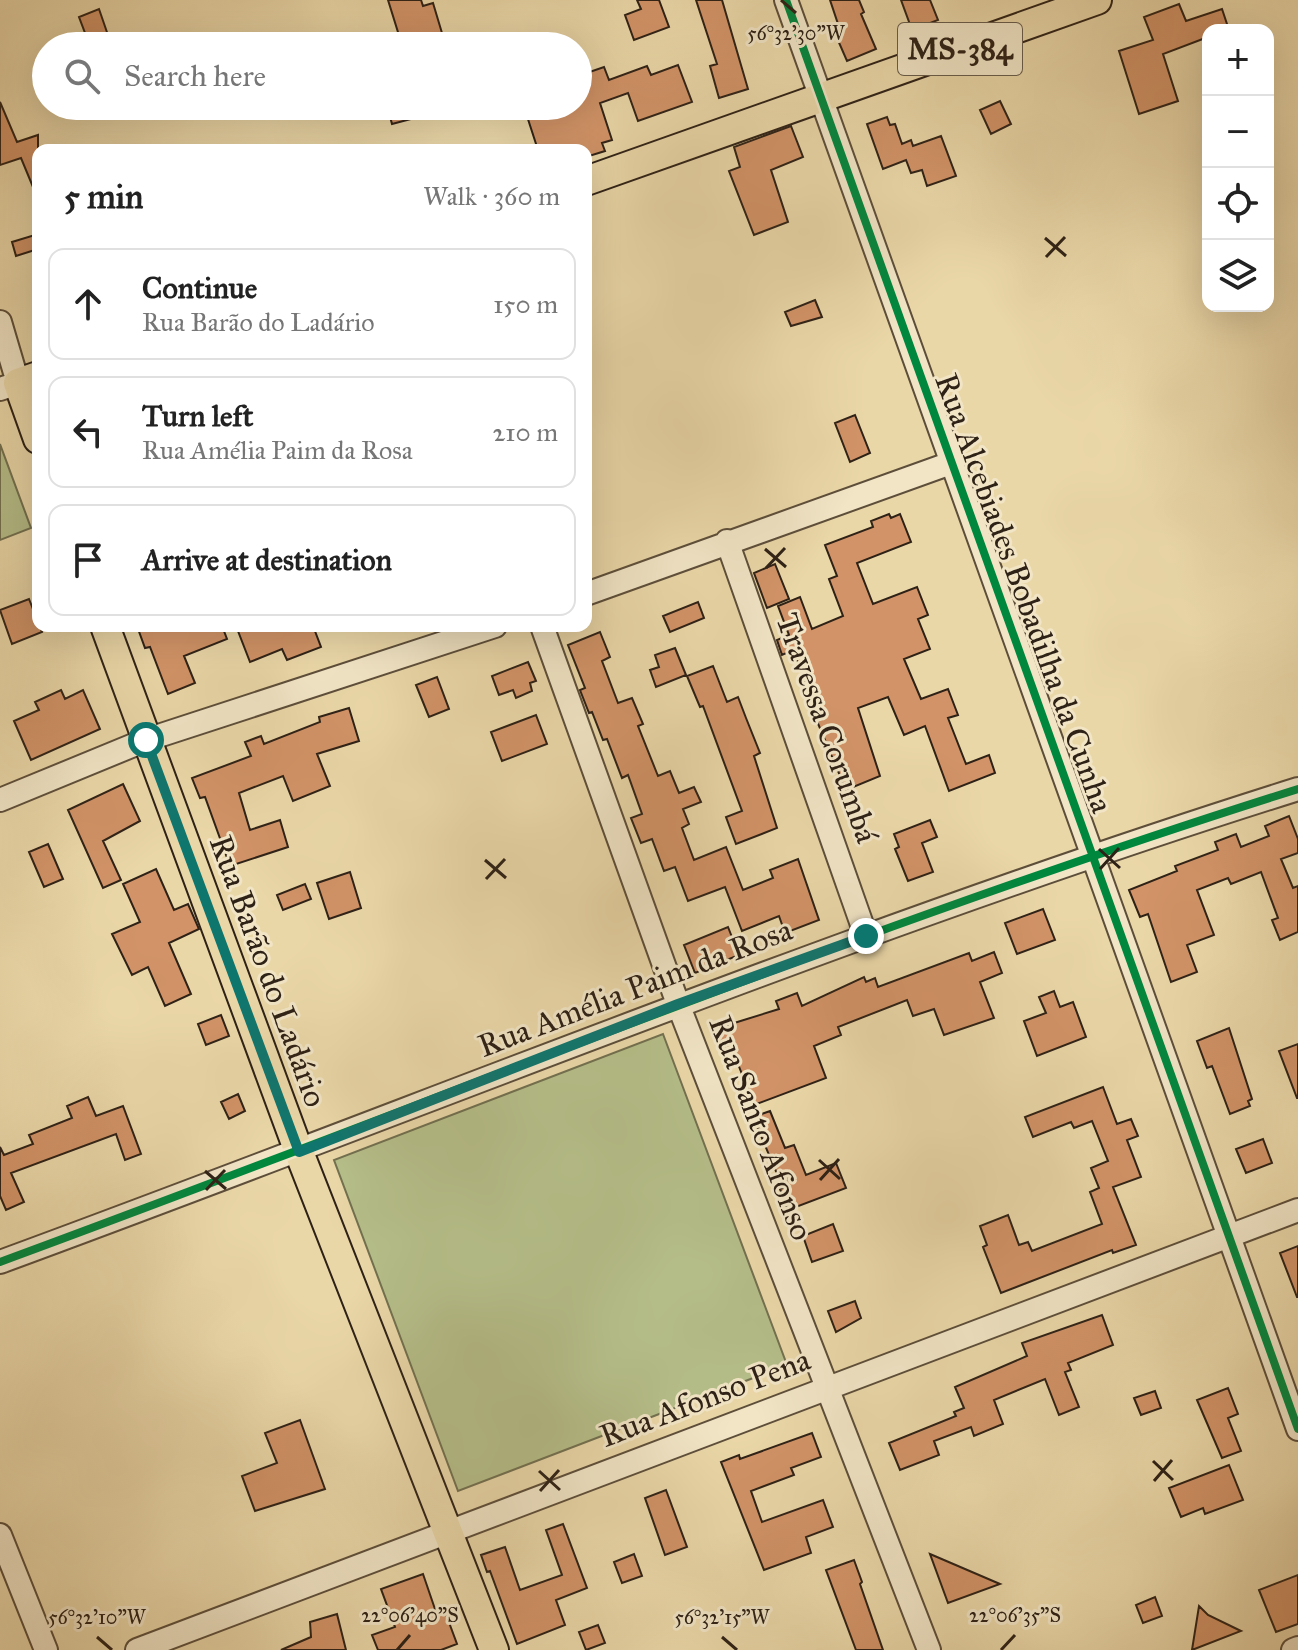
<!DOCTYPE html>
<html lang="en">
<head>
<meta charset="utf-8">
<style>
  body { margin:0; font-family:"IM FELL Great Primer",serif; background:#f6f6f6; color:#222 }
  .controls { position:absolute; right:24px; top:24px; display:grid; overflow:hidden; border-radius:16px; box-shadow:0 8px 32px #0002 }
  .controls button { width:72px; height:72px; display:grid; place-items:center; padding:0; border:0; border-bottom:2px solid #e0e0e0; background:#fff; color:#222; font:40px sans-serif }
  .stop { position:absolute; width:24px; height:24px; margin:-18px; border:6px solid #0f766e; border-radius:50%; background:#fff }
  .stop.end { background:#0f766e; border-color:#fff; box-shadow:0 2px 8px #0008 }
  .list { margin:0; padding:0; list-style:none }
  h2 { display:flex; justify-content:space-between; align-items:center; height:104px; margin:0; padding:0 32px; font-size:34px }
  h2 small { font-size:26px; font-weight:400; color:#767676 }
  .list li { display:grid; grid-template-columns:52px 1fr auto; gap:24px; align-items:center; box-sizing:border-box; height:112px; margin:0 16px 16px; padding:0 16px; border:2px solid #e0e0e0; border-radius:16px }
  .list b { display:block; font-size:30px; white-space:nowrap }
  .list p { margin:0; font-size:26px; white-space:nowrap; color:#767676 }
  .list em { font-size:26px; font-style:normal; color:#767676 }
  .icon { flex:none; width:44px; height:44px; fill:none; stroke:currentColor; stroke-width:2; stroke-linecap:round; stroke-linejoin:round }
  .map { position:relative; flex:none; width:1298px; height:1650px; overflow:hidden }
  .search { position:absolute; background:#fff; box-shadow:0 8px 32px #0002; left:32px; top:32px; width:560px; height:88px; display:flex; align-items:center; gap:20px; box-sizing:border-box; padding:0 28px; border-radius:44px; color:#767676; font-size:30px }
  .panel { position:absolute; background:#fff; box-shadow:0 8px 32px #0002; left:32px; top:144px; width:560px; height:488px; border-radius:16px }
  .map>svg:first-child { display:block }
  .green { fill:#b5be89; stroke:#727050; stroke-width:2 }
  .building { fill:#d19367; stroke:#2e2116; stroke-width:2 }
  .lines { fill:none; stroke-linecap:round; stroke-linejoin:round }
  .minor-casing { stroke:#5d4e3a; stroke-width:26 }
  .major-casing { stroke:#2e2116; stroke-width:32 }
  .minor { stroke:#f1e5c6; stroke-width:22 }
  .major { stroke:#ead7a8; stroke-width:28 }
  .cycleway-casing { stroke:#f1e5c6; stroke-width:13 }
  .cycleway { stroke:#00873e; stroke-width:8 }
  .route { stroke:#0f766e; stroke-width:10 }
  .ticks { fill:none; stroke:#2e2116; stroke-width:3 }
  .labels { text-anchor:middle; dominant-baseline:central; stroke-width:6; stroke-linejoin:round; paint-order:stroke }
  .shield { fill:#f1e5c6; stroke:#685c4b; stroke-width:2 }
  .shield-label { font-size:30px; font-weight:bold; fill:#2e2116 }
  .street-label { font-size:32px; fill:#2e2116; stroke:#f1e5c6 }
  .ticks-label { font-size:20px; text-anchor:middle; fill:#2e2116; stroke:#f1e5c6; stroke-width:6; stroke-linejoin:round; paint-order:stroke }
</style>
</head>
<body>
<div class="map">
<svg width="1298" height="1650" viewBox="0 0 1298 1650">
  <rect width="100%" height="100%" fill="#ead7a8"/>
  <filter id="stains"><feTurbulence type="fractalNoise" baseFrequency=".0025" numOctaves="4"/><feColorMatrix values="0 0 0 0 .2 0 0 0 0 .09 0 0 0 0 .02 0 0 0 .5 -.17"/></filter>
  <radialGradient id="worn" r=".72"><stop offset=".6" stop-color="#630" stop-opacity="0"/><stop offset="1" stop-color="#630" stop-opacity=".3"/></radialGradient>
  <!-- green -->
  <path class="green" d="M0,444l31,84 -31,12z
    M663,1034l124,331 -329,126 -124,-331z"/>
  <!-- building -->
  <path class="building" d="M388,0h33l2,6 10,-3 9,30 -40,12z
    M637,0h22l10,27 -35,13 -9,-25 16,-6z
    M696,0h26l26,89 -29,9 -9,-32 7,-2z
    M830,0h29l5,12 -3,2 15,35 -29,12 -10,-23 5,-2z
    M901,0h29l8,20 -26,10z
    M1179,4l7,17 36,-12 7,21h-21v7l-45,17 15,47 -39,13 -20,-63 34,-11 -9,-23z
    M99,9l11,32 -20,5 -11,-29z
    M678,65l14,37 -54,19 -10,-28 -28,10 12,37 -10,3 3,8 -19,6v-7h-48l-12,-37 12,-3 -1,-4h41v-30l26,-9 5,13 38,-14 4,9z
    M1000,101l11,23 -20,10 -11,-24z
    M0,102l17,40 21,-7v64l-17,-41 -21,7z
    M387,106h53l1,5 -49,13z
    M887,117l3,8 5,-1 7,20 9,-4 2,6 28,-10 15,40 -29,10 -5,-16 -11,3 -5,-13 -23,9 -16,-45z
    M791,126l12,31 -32,13 17,52 -34,13 -25,-64 11,-4 -6,-20z
    M38,234v15l-22,7 -4,-14z
    M815,300l7,17 -31,9 -6,-14z
    M855,415l15,38 -20,9 -15,-39z
    M889,514l2,4 9,-4 11,28 -54,21 16,41 44,-17 11,28 -10,4 12,30 -26,10 17,40 27,-10 10,26 -10,3 18,46 23,-9 6,18 -46,18 -24,-65 -21,9 -16,-38 -30,11 22,68 -34,14 -35,-83 4,-2 -22,-55 -11,5 -5,-15 12,-5 -11,-29 22,-9 12,32 31,-13 -14,-37 8,-3 -12,-31 48,-18 -2,-6z
    M775,564l14,35 -22,9 -13,-35z
    M29,599l13,33 -30,12 -12,-34z
    M698,602l6,16 -34,14 -7,-16z
    M137,626h85l5,13 -43,17 11,27 -27,11 -18,-47 -5,1z
    M250,626h63l8,21 -34,13 -5,-11 -32,13 -12,-31z
    M600,632l10,25 -8,4 16,42 14,-5 11,26 -5,2 20,50 12,-5 9,22 15,-6 7,15 -18,7 6,15 -7,4 12,32 32,-13 17,43 30,-12 -3,-8 28,-11 21,61 -34,13 -6,-17 -37,15 -17,-44 -37,14 -13,-34 -11,4 -12,-32 -11,4 -10,-25 11,-4 -14,-39 -6,3 -15,-39 -4,1 -11,-28 -3,1 -9,-23 5,-2 -17,-43z
    M675,648l11,27 -30,12 -6,-17 9,-3 -4,-12z
    M528,662l8,19 -6,2 2,8 -16,7 -3,-8 -14,5 -7,-19z
    M713,666l14,36 11,-5 8,21 14,35 -6,3 23,72 -41,16 -10,-27 16,-6 -39,-105 -3,1 -13,-31z
    M437,677l12,32 -20,8 -13,-32z
    M61,690l4,9 18,-9 17,39 -69,31 -17,-39 25,-11 -4,-8z
    M349,708l10,33 -42,13 13,32 -37,15 -10,-25 -44,17 11,37 30,-10 8,27 -58,19 -25,-69 -5,1 -8,-20 59,-22 -6,-14 16,-6 3,8 56,-22 -1,-5z
    M536,715l11,29 -45,17 -11,-29z
    M123,784l17,37 -37,20 18,39 -18,8 -35,-78z
    M1289,816l9,23v14l-17,6 12,29 5,-2v46l-18,8 -8,-20 6,-2 -17,-46 -30,12 -3,-6 -31,12 17,45 -27,10 10,27 -26,10 -23,-68 -8,3 -11,-27 48,-19 -2,-5 43,-16 -3,-8 21,-8 5,13 28,-11 -4,-10z
    M930,820l7,17 -15,6 11,29 -25,9 -13,-32 4,-2 -5,-13z
    M48,844l15,35 -19,8 -15,-35z
    M156,869l18,41 14,-6 11,25 -30,14 22,51 -26,12 -17,-39 -16,8 -20,-41 28,-12 -17,-38z
    M350,872l11,36 -32,11 -12,-36z
    M305,884l6,15 -28,11 -6,-15z
    M1043,909l12,31 -38,14 -12,-31z
    M728,927l11,28 -44,18 -11,-28z
    M994,952l8,21 -22,9 14,36 -50,17 -10,-26 -21,7 -6,-16 -69,27 3,8 -27,11 12,32 -72,27 -16,-41 -8,3 -15,-38 64,-20 -3,-8 21,-8 5,13 62,-29 2,5 9,-4 3,9 91,-34 3,8z
    M1054,991l6,16 13,-5 13,35 -49,19 -13,-35 22,-8 -7,-16z
    M221,1015l8,21 -23,9 -8,-21z
    M1229,1028l23,71 -4,2 2,5 -20,8 -18,-48 -5,2 -10,-27z
    M1298,1044v54h-1l-18,-47z
    M1103,1087l14,37 14,-5 7,17 -11,4 14,37 -28,10 23,58 -23,8 -1,-3 -111,43 -18,-46 4,-2 -7,-19 28,-11 11,30 9,-3 4,9 70,-27 -12,-32 9,-4 -8,-20 17,-7 -16,-40 -18,7 -3,-6 -38,15 -8,-20z
    M238,1094l7,17 -16,8 -8,-17z
    M88,1097l8,19 27,-10 18,48 -16,6 -9,-26 -105,39 13,29 -18,8 -6,-14v-49l4,8 29,-11 -4,-9 43,-17 -5,-12z
    M770,1111l15,37 9,-3 12,30 30,-12 10,25 -58,22 -8,-21 3,-1 -30,-71z
    M1263,1139l9,24 -26,10 -10,-24z
    M833,1224l10,27 -31,11 -9,-26z
    M1298,1246v51h-1l-17,-44z
    M855,1301l6,17 -25,14 -8,-21z
    M1102,1315l11,30 -45,18 3,7 -6,2 14,35 -20,8 -14,-36 -51,21 9,24 -29,12 -3,-9 -37,14 5,14 -39,15 -11,-27 67,-27 -2,-4 10,-4 -9,-21 72,-31 -5,-13z
    M1228,1388l10,26 -10,4 13,33 -19,7 -25,-58z
    M1155,1391l6,17 -20,7 -7,-17z
    M300,1420l25,69 -70,22 -13,-35 35,-13 -12,-30z
    M812,1433l9,24 -30,11 3,7 -43,16 11,31 61,-22 10,27 -27,10 5,16 -47,17 -43,-108 18,-7 1,4z
    M1229,1465l14,35 -38,14 -2,-6 -22,9 -12,-29z
    M666,1490l21,57 -22,8 -20,-57z
    M563,1524l24,64 -31,12 9,25 -48,19 -27,-73 -3,1 -6,-17 24,-8 15,43 42,-15 -16,-45z
    M634,1554l8,22 -20,7 -8,-21z
    M930,1554l70,30 -52,19z
    M854,1560l8,22 -2,2 23,66h-27l-30,-80z
    M423,1574l13,38 8,-3 13,35 -16,6h-63l-6,-15 23,-8 -14,-38z
    M1298,1575v49l-22,8 -17,-42z
    M1155,1597l7,19 -19,7 -7,-18z
    M1199,1606l9,9 33,16 -49,19z
    M337,1614l9,36h-65l30,-13 -1,-15z
    M598,1625l7,18 -19,7 -7,-18z"/>
  <g class="lines">
    <!-- minor casing -->
    <g class="minor-casing">
      <path id="minor" d="M786,0l512,1429
        M0,322l18,61 -18,6
        M727,541l139,395
        M586,594l365,-131
        M542,626l136,378 251,646
        M0,800l146,-60 349,-114
        M0,1262c433,-159 858,-335 1298,-473
        M0,1535l46,115
        M137,1650l1161,-440
        M1293,1650l5,-2"/>
    </g>
    <!-- major casing -->
    <g class="major-casing">
      <path id="major" d="M586,181l511,-181
        M38,376l-20,7 20,56
        M105,626l194,526 195,498"/>
    </g>
    <!-- minor -->
    <use href="#minor" class="minor"/>
    <!-- major -->
    <use href="#major" class="major"/>
    <!-- cycleway casing -->
    <g class="cycleway-casing">
      <path id="cycleway" d="M786,0l512,1429
        M0,1262c433,-159 858,-335 1298,-473"/>
    </g>
    <!-- cycleway -->
    <use href="#cycleway" class="cycleway"/>
  </g>
  <g class="lines">
    <!-- route -->
    <path class="route" d="M146,740l153,412 379,-148 188,-68"/>
  </g>
  <!-- ticks -->
  <path class="ticks" d="M781,0l15,13M1045,238l21,18M1046,257l19,-20M765,549l21,18M766,568l19,-20M1099,849l21,19M485,860l21,18M1100,869l19,-21M486,879l19,-20M819,1160l21,19M205,1171l21,18M820,1180l19,-21M206,1190l19,-20M1153,1461l20,19M539,1471l21,19M1154,1481l18,-21M540,1491l19,-21M97,1637l15,13M722,1637l15,13M397,1650l13,-15M1001,1650l14,-15"/>
  <g class="labels">
    <!-- shield labels -->
    <rect class="shield" x="898" y="23" width="124" height="52" rx="6"/>
    <g class="shield-label">
      <text x="960" y="49">MS-384</text>
    </g>
    <!-- street labels -->
    <g class="street-label">
      <text transform="translate(1024 593) rotate(70)">Rua Alcebiades Bobadilha da Cunha</text>
      <text transform="translate(827 728) rotate(70)">Travessa Corumbá</text>
      <text transform="translate(268 971) rotate(70)">Rua Barão do Ladário</text>
      <text transform="translate(635 988) rotate(-21)">Rua Amélia Paim da Rosa</text>
      <text transform="translate(761 1128) rotate(69)">Rua Santo Afonso</text>
      <text transform="translate(705 1398) rotate(-21)">Rua Afonso Pena</text>
    </g>
  </g>
  <g class="ticks-label">
    <text x="796" y="40">56°32'30"W</text>
    <text x="410" y="1622">22°06'40"S</text>
    <text x="1015" y="1622">22°06'35"S</text>
    <text x="97" y="1624">56°32'10"W</text>
    <text x="722" y="1624">56°32'15"W</text>
  </g>
  <rect width="100%" height="100%" filter="url(#stains)"/>
  <rect width="100%" height="100%" fill="url(#worn)"/>
</svg>
<div class="controls">
<button>+</button>
<button>−</button>
<button><svg class="icon" aria-label="locate" viewBox="0 0 24 24"><circle cx="12" cy="12" r="6"/><path d="M12 2v4M12 18v4M2 12h4M18 12h4"/></svg></button>
<button><svg class="icon" aria-label="layers" viewBox="0 0 24 24"><path d="M12 4l9 5-9 5-9-5zM3 14l9 5 9-5"/></svg></button>
</div>
<div class="stop" style="left:146px;top:740px"></div>
<div class="stop end" style="left:866px;top:936px"></div>
<div class="search"><svg class="icon" aria-label="search" viewBox="0 0 24 24"><circle cx="10" cy="10" r="6"/><path d="M15 15l6 6"/></svg>Search here</div>
<section class="panel">
<h2>5 min<small>Walk · 360 m</small></h2>
<ul class="list">
<li><svg class="icon" aria-label="ahead" viewBox="0 0 24 24"><path d="M12 20V5M6 11l6-6 6 6"/></svg><div><b>Continue</b><p>Rua Barão do Ladário</p></div><em>150 m</em></li>
<li><svg class="icon" aria-label="left" viewBox="0 0 24 24"><path d="M17 20v-9H6M10 6l-5 5 5 5"/></svg><div><b>Turn left</b><p>Rua Amélia Paim da Rosa</p></div><em>210 m</em></li>
<li><svg class="icon" aria-label="arrive" viewBox="0 0 24 24"><path d="M6 21V4h12l-3 4 3 4H6"/></svg><div><b>Arrive at destination</b></div></li>
</ul>
</section>
</div>
</body>
</html>
